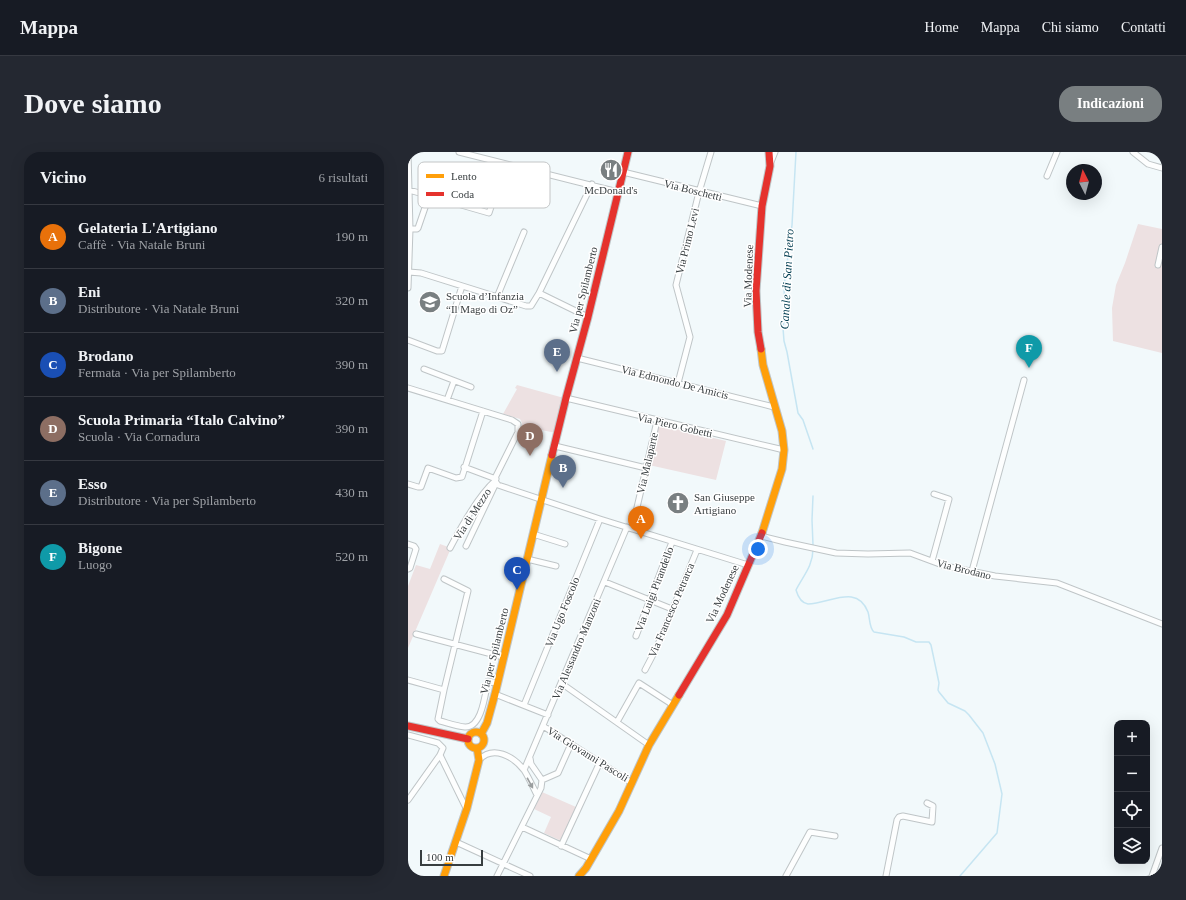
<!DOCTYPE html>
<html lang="it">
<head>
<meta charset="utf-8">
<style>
  body { margin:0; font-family:"Times New Roman",serif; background:#242831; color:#f1f3f6 }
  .controls { position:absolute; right:12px; bottom:12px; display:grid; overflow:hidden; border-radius:8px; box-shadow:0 4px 16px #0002 }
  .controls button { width:36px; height:36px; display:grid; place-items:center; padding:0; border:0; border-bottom:1px solid #363941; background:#171b24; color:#f1f3f6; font:20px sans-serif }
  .compass { position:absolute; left:658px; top:12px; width:36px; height:36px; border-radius:50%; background:#171b24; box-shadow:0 4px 16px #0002; rotate:354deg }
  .scale { position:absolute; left:12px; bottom:10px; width:63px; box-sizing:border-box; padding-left:4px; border:2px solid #383e40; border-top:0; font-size:11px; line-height:14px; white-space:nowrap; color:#383e40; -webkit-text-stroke:3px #fff; paint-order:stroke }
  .you { position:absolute; left:350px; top:397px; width:14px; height:14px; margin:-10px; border:3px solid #fff; border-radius:50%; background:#1a73e8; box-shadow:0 0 0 6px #1a73e833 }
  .badge { display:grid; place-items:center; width:26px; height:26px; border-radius:50%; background:#797f81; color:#fff; font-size:13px; font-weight:700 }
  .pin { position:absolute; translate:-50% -33px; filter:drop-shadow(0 1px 2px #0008) }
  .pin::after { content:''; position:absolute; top:21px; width:14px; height:12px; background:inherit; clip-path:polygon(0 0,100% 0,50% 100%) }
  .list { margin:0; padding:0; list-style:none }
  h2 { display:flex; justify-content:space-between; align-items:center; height:52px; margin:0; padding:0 16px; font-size:17px }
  h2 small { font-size:13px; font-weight:400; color:#9ea1a6 }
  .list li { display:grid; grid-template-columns:26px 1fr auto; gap:12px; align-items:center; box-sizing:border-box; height:64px; padding:0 16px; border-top:1px solid #363941 }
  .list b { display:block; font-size:15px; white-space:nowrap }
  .list p { margin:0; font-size:13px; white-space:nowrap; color:#9ea1a6 }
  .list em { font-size:13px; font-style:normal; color:#9ea1a6 }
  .icon { flex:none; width:22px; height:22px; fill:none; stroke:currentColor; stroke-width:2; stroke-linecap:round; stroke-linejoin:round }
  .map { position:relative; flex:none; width:754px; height:724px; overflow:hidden; border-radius:16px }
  header { display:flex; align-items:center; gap:24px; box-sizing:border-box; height:56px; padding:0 20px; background:#171b24; border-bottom:1px solid #363941 }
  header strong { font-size:19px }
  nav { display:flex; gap:22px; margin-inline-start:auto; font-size:14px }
  .intro { display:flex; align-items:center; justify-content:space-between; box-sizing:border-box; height:96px; padding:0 24px }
  h1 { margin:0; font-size:28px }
  .button { padding:10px 18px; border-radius:16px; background:#797f81; color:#fff; font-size:14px; font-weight:700 }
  main { display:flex; gap:24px; padding:0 24px }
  aside { flex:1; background:#171b24; border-radius:16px; box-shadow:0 4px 16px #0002 }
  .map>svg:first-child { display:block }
  .green { fill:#ede1e2 }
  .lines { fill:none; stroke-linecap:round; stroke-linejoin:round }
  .stream { stroke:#c6e5f2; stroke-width:1.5 }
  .street-casing { stroke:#bfc5c7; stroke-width:7 }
  .slow-casing { stroke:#bfc5c7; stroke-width:9 }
  .jam-casing { stroke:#bfc5c7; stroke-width:9 }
  .street { stroke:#fdfefe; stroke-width:5 }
  .slow { stroke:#ff9f0a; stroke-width:7 }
  .jam { stroke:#e5322d; stroke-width:7 }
  .oneway { fill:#9a9e9f }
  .labels { text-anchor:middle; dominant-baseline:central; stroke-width:3; stroke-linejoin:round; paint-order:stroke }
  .poi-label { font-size:11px; fill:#383e40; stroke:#fff; text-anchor:start }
  .street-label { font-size:11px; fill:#383e40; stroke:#fff }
  .water-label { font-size:12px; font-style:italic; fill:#064154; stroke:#fff }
  .key { fill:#fff; stroke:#c3c5c6; stroke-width:1 }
  .key-label { font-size:11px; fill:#383e40 }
</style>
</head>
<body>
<header>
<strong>Mappa</strong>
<nav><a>Home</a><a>Mappa</a><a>Chi siamo</a><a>Contatti</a></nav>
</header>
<div class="intro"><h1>Dove siamo</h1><a class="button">Indicazioni</a></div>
<main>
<aside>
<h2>Vicino<small>6 risultati</small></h2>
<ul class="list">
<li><span class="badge" style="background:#e8710a">A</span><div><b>Gelateria L'Artigiano</b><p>Caffè · Via Natale Bruni</p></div><em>190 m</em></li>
<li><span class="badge" style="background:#5c6f8a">B</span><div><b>Eni</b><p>Distributore · Via Natale Bruni</p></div><em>320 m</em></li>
<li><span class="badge" style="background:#1a4fb4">C</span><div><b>Brodano</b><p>Fermata · Via per Spilamberto</p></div><em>390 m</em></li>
<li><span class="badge" style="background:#8d6e63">D</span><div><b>Scuola Primaria “Italo Calvino”</b><p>Scuola · Via Cornadura</p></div><em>390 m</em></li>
<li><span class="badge" style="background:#5c6f8a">E</span><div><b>Esso</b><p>Distributore · Via per Spilamberto</p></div><em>430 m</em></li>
<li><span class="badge" style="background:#0f9aa8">F</span><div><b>Bigone</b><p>Luogo</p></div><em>520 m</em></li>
</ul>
</aside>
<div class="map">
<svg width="754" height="724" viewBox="0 0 754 724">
  <rect width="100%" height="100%" fill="#f2f9fb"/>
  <!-- green -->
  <path class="green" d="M730,72l24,5v124l-49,-12 -1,-33 4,-23 9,-22z
    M109,233l47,13 -8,35 -34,-7v-3l-2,-4 -17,-5 14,-25 -2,-1z
    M252,273l66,16 -10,39 -67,-15 9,-39z
    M32,392l11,4 -43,100v-62l8,-21 14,4z
    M134,640l34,15 -14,32 -3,1 -15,-7 7,-16 -17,-8z"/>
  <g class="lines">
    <!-- stream -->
    <path class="stream" d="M388,0l-4,73 -8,62 1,24 -2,17 1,13 3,11 11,61 5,7 10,29
      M405,344l-1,24 1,25
      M405,397c0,17 -10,27 -17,41 2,7 5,13 12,14 23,-1 49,-20 60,8 2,6 1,16 6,20l30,5 12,5h13l2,3 8,38 -1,7 1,2 9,11 17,8 4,4 14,18 12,31 7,30 -5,39 -37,43"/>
    <!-- street casing -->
    <g class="street-casing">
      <path id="street" d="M51,0l159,40
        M725,0l15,12 14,4
        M363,10l4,-10
        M215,20l139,34
        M639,24l10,-24
        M1,38l80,23 2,-6
        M2,77h7l1,-1 11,-32
        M750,113l4,-18
        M1,120l12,1 105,33h5l8,-13 53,-109
        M0,136l2,-59 -2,-77
        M131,141l49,24
        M89,145l27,-65
        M0,188l29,11h5l20,-65
        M169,206l197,49
        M16,217l47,18
        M270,231l12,-46 -14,-52 23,-93 12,-40
        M0,236l104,32 6,4v8l-22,44 -1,5 3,4 102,34 148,46
        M158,246l218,52
        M39,248l7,-19
        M147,294l91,22
        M56,315l32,12
        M0,332l10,3h3l7,-19 28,10 6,-1 21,-66
        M224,377l25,-108
        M125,382l32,10
        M353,384l24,6 51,11 32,1 42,-1 35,13 50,10 62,7 105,41
        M0,392l6,2 2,3 -6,19 -2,1
        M58,394l30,-63
        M42,396c10,-19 30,-54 45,-67
        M119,407l29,7
        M524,409l17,-62 -15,-5
        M564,419l52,-191
        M36,427l24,12 -24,99 -6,29 2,2c8,2 16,5 25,6 17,1 20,-33 23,-46l9,2
        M197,430l67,27
        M8,482l87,23
        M228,484l36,-94
        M237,518l11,-21 41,-99
        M0,528l36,10
        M153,531l88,62
        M87,542l53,21
        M116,553l76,-186
        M209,570l22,-39 34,22
        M135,574l89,57
        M0,583l30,8 5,5 -3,7 -32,45
        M32,603l26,53
        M71,608c14,-15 34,-4 45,10 5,8 9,17 13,25
        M116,618l103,-243
        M134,628l16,-7 13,-29
        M114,675l69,32
        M48,690l74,34
        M153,694l39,-84
        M89,724l44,-88 1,-8 -11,-16 -1,-6
        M378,724l24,-44 25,4
        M478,724l11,-56 2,-3 4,-1 29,6 1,-16 -6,-3
        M744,724l10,-28"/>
    </g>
    <!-- slow casing -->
    <g class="slow-casing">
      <path id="slow" d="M353,197l2,16 19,66 2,19 -2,19 -20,64
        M60 588a8 8 0 1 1 16 0a8 8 0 1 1-16 0Z
        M73,582l6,-11 8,-29 57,-239
        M36,724l23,-68 12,-48 -2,-12
        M171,724l7,-8 33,-57 30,-66 30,-50"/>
    </g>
    <!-- jam casing -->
    <g class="jam-casing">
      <path id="jam" d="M353,197l-3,-17 -2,-41 6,-85 8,-40 -1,-14
        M144,303l14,-57 22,-81 40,-165
        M271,543l48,-80 35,-82
        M0,574l60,13"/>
    </g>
    <!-- street -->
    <use href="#street" class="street"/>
    <!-- slow -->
    <use href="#slow" class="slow"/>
    <!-- jam -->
    <use href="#jam" class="jam"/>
  </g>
  <!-- one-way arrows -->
  <defs><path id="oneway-solid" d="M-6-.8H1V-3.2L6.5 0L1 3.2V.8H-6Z"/></defs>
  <use class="oneway" href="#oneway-solid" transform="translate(122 631) rotate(61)"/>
  <!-- icons -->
  <defs>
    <g id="restaurant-disc" transform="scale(1.15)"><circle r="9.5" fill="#797f81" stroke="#fff"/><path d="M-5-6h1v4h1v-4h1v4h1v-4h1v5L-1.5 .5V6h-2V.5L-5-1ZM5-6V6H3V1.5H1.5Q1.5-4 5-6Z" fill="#fff"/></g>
    <g id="school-disc" transform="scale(1.15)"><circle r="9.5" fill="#797f81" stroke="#fff"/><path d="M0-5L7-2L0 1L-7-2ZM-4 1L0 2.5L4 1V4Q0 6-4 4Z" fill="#fff"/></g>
    <g id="church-disc" transform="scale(1.15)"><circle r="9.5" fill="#797f81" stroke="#fff"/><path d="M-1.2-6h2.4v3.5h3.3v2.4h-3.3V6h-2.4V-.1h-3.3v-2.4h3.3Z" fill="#fff"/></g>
  </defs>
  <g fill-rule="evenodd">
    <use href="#restaurant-disc" x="203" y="18"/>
    <use href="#school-disc" x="22" y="150"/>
    <use href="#church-disc" x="270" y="351"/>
  </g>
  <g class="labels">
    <!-- poi labels -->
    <g class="poi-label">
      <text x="203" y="38" text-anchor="middle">McDonald's</text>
      <text x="38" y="144">Scuola d’Infanzia<tspan x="38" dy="13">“Il Mago di Oz”</tspan></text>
      <text x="286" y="345">San Giuseppe<tspan x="286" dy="13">Artigiano</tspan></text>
    </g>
    <!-- street labels -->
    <g class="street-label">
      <text transform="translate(285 38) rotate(14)">Via Boschetti</text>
      <text transform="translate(279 89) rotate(-76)">Via Primo Levi</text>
      <text transform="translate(340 124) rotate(-88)">Via Modenese</text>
      <text transform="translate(175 138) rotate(-76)">Via per Spilamberto</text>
      <text transform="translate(267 230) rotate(14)">Via Edmondo De Amicis</text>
      <text transform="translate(267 273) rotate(13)">Via Piero Gobetti</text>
      <text transform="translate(239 311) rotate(-77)">Via Malaparte</text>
      <text transform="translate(64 362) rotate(-57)">Via di Mezzo</text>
      <text transform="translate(556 417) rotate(14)">Via Brodano</text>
      <text transform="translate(246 437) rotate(-69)">Via Luigi Pirandello</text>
      <text transform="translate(314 442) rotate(-65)">Via Modenese</text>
      <text transform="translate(263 458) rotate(-67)">Via Francesco Petrarca</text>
      <text transform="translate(154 460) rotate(-68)">Via Ugo Foscolo</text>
      <text transform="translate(168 497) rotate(-67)">Via Alessandro Manzoni</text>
      <text transform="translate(86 499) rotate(-76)">Via per Spilamberto</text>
      <text transform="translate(180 602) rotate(32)">Via Giovanni Pascoli</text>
    </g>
    <!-- water labels -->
    <g class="water-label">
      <text transform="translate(379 127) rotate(-87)">Canale di San Pietro</text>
    </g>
  </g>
  <!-- legend -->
  <rect x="10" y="10" width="132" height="46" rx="6" class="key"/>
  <rect x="18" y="22" width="18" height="4" fill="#ff9f0a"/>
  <rect x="18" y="40" width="18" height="4" fill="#e5322d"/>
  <g class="key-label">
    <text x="43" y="28">Lento</text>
    <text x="43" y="46">Coda</text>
  </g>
</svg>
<div class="controls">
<button>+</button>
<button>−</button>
<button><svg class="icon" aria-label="locate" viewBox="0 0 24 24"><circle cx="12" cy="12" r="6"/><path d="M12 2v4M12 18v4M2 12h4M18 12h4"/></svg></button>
<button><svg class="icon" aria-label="layers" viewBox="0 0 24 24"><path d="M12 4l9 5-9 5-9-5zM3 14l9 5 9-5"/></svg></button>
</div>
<svg class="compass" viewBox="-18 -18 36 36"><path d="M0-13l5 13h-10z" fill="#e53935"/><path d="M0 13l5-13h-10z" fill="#9ea1a6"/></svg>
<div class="scale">100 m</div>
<div class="you"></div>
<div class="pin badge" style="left:233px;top:387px;background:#e8710a">A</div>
<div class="pin badge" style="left:155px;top:336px;background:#5c6f8a">B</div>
<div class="pin badge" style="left:109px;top:438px;background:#1a4fb4">C</div>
<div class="pin badge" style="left:122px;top:304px;background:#8d6e63">D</div>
<div class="pin badge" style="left:149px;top:220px;background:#5c6f8a">E</div>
<div class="pin badge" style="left:621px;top:216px;background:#0f9aa8">F</div>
</div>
</main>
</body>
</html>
